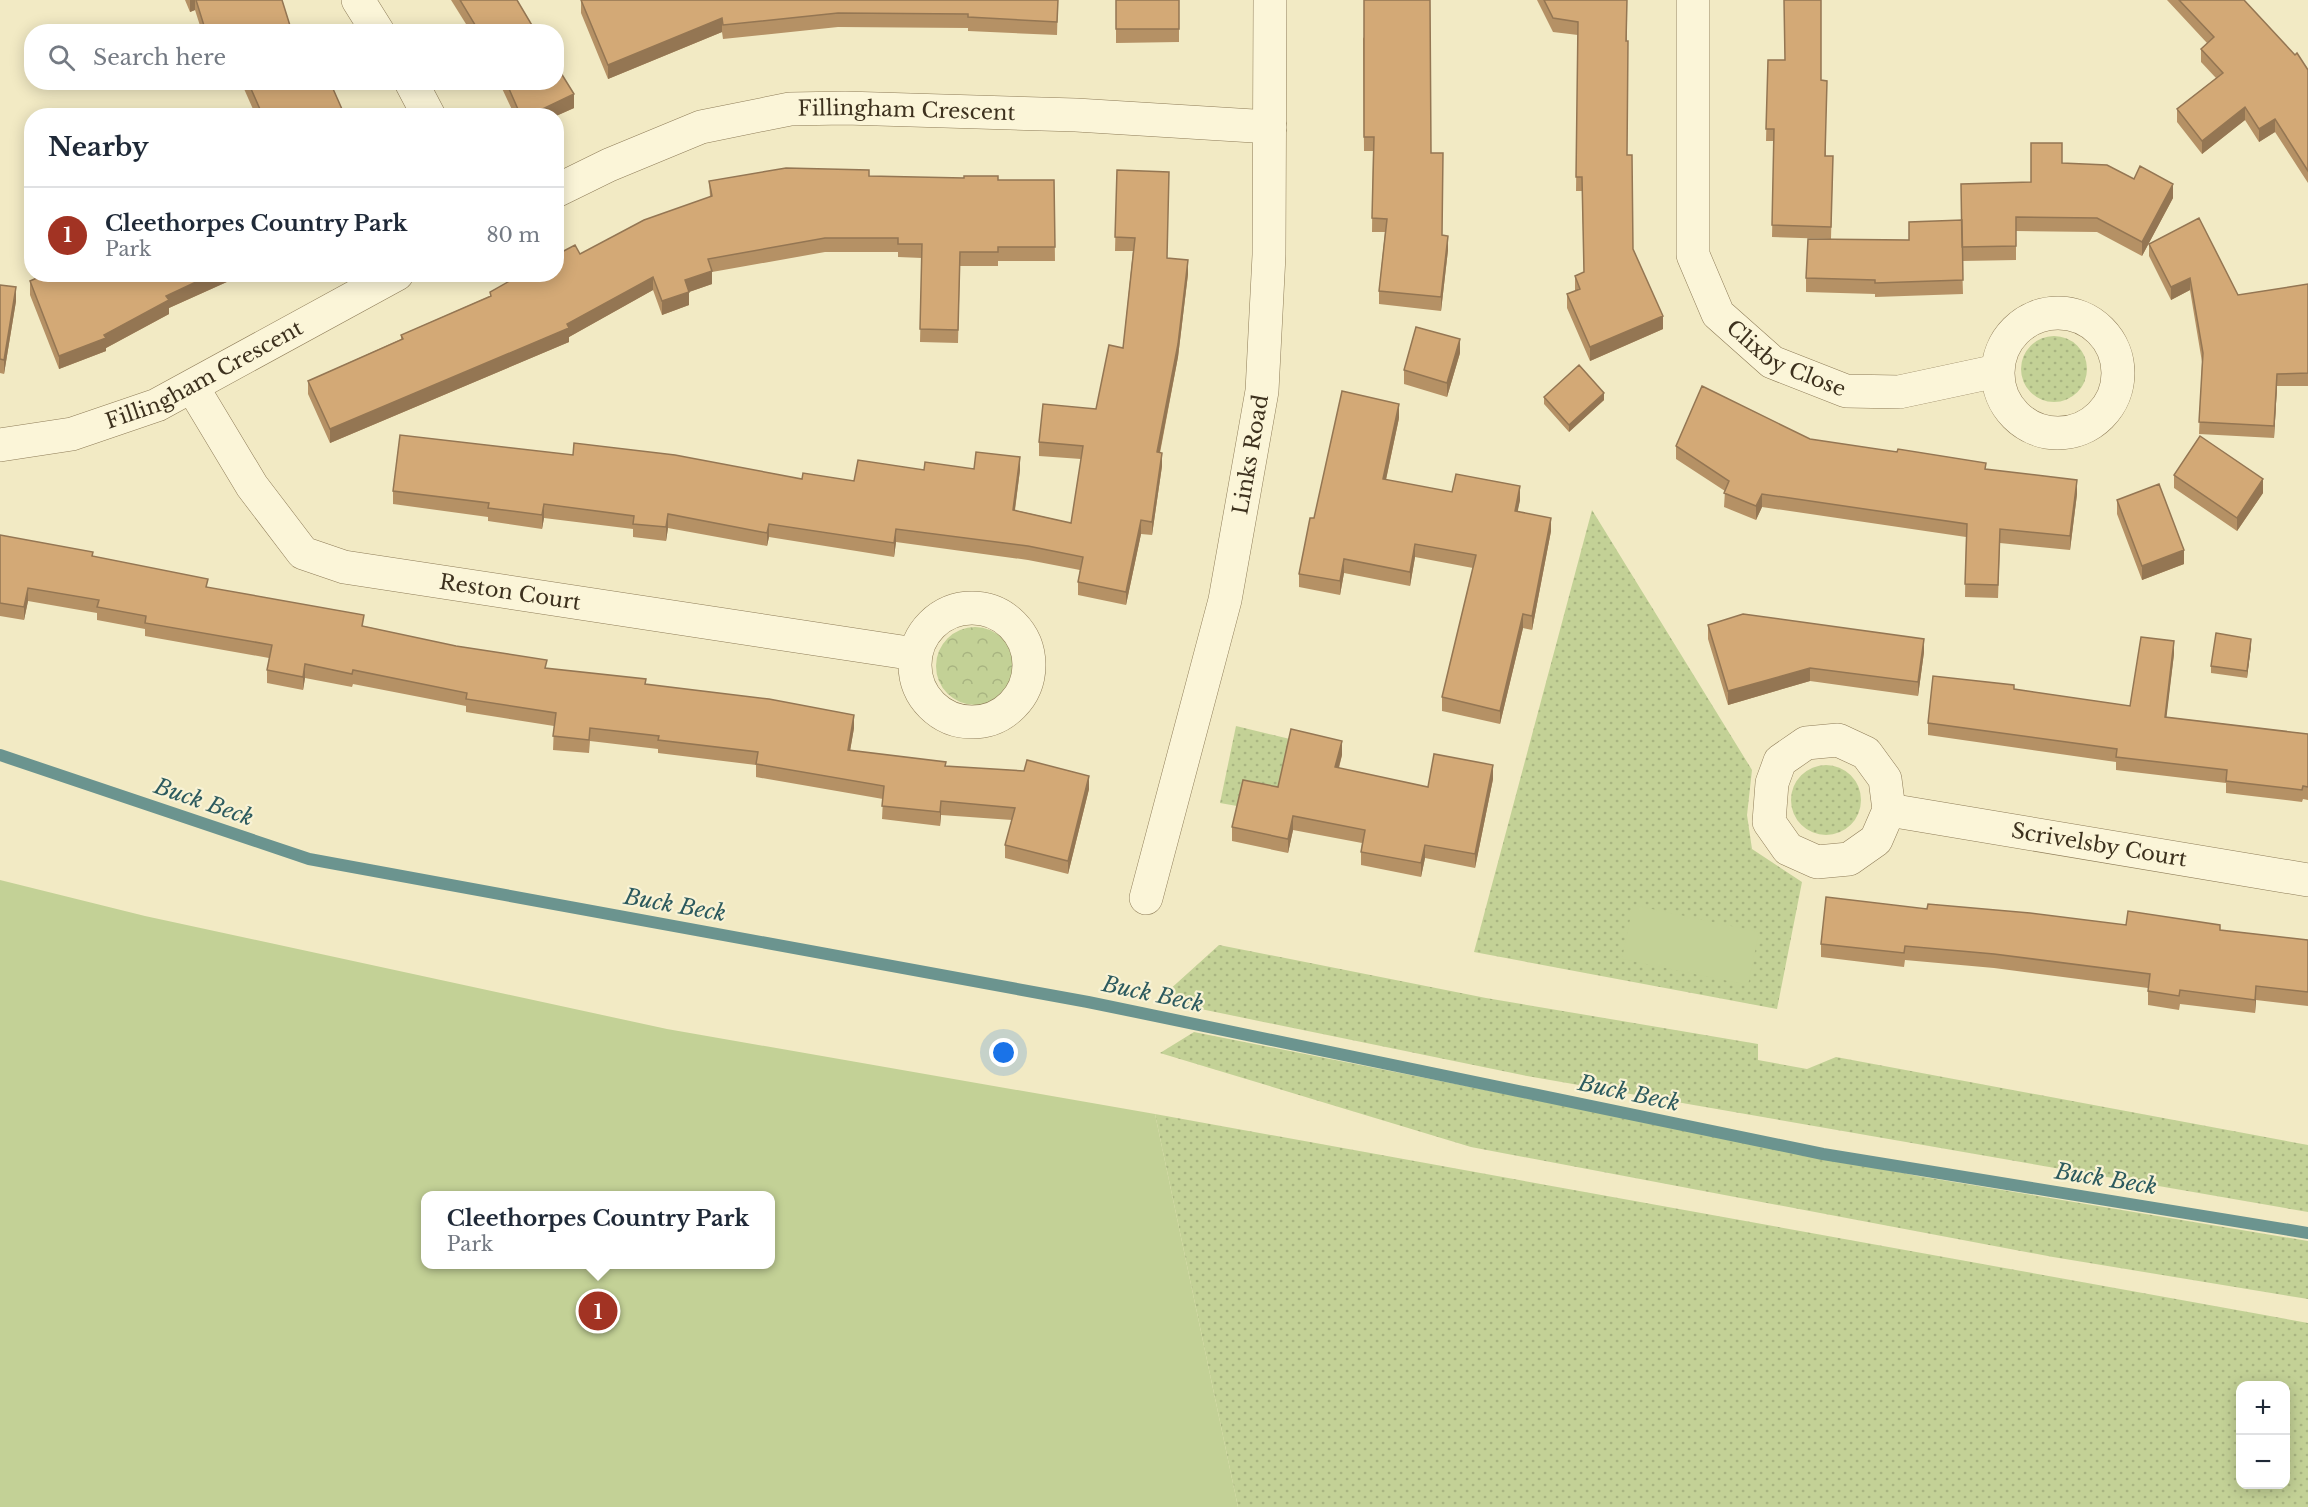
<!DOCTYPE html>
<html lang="en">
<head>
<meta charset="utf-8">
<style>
  body { margin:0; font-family:"Libre Baskerville",serif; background:#f6f6f7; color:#1f2937 }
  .controls { position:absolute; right:18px; bottom:18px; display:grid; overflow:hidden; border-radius:12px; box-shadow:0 3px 15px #0003 }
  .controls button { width:54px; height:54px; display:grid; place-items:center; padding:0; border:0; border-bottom:2px solid #e0e1e3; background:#fff; color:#1f2937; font:30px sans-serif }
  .you { position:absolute; left:1004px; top:1053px; width:21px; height:21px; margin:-15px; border:4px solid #fff; border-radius:50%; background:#1a73e8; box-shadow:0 0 0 9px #1a73e833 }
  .badge { display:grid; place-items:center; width:39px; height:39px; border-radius:50%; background:#a23323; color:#fff; font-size:20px; font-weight:700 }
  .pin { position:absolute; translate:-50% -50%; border:3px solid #fff; box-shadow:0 2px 6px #0006 }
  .popup { position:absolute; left:421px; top:1191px; width:354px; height:78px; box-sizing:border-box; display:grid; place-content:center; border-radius:12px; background:#fff; filter:drop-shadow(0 2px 4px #0005); font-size:20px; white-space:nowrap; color:#747a83 }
  .popup b { font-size:22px; color:#1f2937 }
  .popup::after { content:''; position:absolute; left:50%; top:100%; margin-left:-12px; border:12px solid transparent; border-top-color:#fff }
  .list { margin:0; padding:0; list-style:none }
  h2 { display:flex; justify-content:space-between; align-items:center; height:78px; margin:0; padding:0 24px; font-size:26px }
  h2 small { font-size:20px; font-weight:400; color:#747a83 }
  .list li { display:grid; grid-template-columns:39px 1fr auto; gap:18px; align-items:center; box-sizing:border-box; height:96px; padding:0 24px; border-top:2px solid #e0e1e3 }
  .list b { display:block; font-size:22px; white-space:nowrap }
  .list p { margin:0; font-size:20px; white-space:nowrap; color:#747a83 }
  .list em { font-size:20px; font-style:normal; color:#747a83 }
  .icon { flex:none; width:33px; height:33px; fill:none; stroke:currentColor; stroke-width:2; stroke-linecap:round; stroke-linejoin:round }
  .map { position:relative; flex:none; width:2308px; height:1507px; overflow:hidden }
  .search { position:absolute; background:#fff; box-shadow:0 3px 15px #0003; left:24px; top:24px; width:540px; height:66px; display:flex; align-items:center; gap:15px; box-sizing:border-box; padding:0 21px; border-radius:24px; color:#747a83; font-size:22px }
  .panel { position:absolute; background:#fff; box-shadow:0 3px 15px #0003; left:24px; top:108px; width:540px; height:174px; border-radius:24px }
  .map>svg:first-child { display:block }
  .grass { fill:url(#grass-dots); fill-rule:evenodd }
  .forest { fill:url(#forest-crowns) }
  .park { fill:#c3d196; fill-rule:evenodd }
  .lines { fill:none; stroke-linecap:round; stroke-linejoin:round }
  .stream { stroke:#6b948f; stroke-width:12 }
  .minor-casing { stroke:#8e7c58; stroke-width:34 }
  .minor { stroke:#fbf5d8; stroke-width:33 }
  .wall { fill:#b59165 }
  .shaded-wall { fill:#947653 }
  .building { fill:#d3a976; stroke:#947653; stroke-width:1.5 }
  .labels { text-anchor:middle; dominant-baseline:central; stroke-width:4.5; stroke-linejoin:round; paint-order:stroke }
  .street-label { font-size:21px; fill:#3d311e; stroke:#f8f2d4 }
  .water-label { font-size:22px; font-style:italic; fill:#2c5a5e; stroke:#f8f2d4 }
</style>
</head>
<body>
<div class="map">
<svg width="2308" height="1507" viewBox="0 0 2308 1507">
  <defs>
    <pattern id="grass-dots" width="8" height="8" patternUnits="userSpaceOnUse" patternTransform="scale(1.5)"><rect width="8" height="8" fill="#c3d196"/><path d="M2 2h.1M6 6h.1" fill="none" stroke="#a8b481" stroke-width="1.8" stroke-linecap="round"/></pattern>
    <pattern id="forest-crowns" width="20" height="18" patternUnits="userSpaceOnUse" patternTransform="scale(1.5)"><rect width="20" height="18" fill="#c3d196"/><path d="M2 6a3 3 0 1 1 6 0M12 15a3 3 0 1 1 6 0" fill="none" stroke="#a8b481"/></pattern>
  </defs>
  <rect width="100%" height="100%" fill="#f2eac4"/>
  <!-- grass -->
  <path class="grass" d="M2021 369a33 33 0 1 1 66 0a33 33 0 1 1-66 0Z
    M1592,510l160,260 -5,45 5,34 50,33 -25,127 -303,-57z
    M1236,726l54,13 -12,59 -41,8 -17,-3z
    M1791 800a35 35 0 1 1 70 0a35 35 0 1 1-70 0Z
    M1219,945l267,53 272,46v16l49,9 29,-12 472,88v67l-781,-136 -336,-69 -24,-15z
    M1194,1032l724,144 390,65v58l-255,-42 -582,-110 -311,-94z
    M1155,1114l1153,209v184h-1070zM2240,1386h46v98h-46z"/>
  <!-- forest -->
  <path class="forest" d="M936 666a39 39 0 1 1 78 0a39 39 0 1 1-78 0Z"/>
  <!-- park -->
  <path class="park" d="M0,880l145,36 522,113 488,85 83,393h-1238zM426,1196h345v68h-345z
    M1633,905l126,27 -11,53 -126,-26z"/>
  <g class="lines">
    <!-- stream -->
    <path class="stream" d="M0,755l309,104 779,143 735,152 485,79"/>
    <!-- minor casing -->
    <g class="minor-casing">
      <g id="minor">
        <path d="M358,0l20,32"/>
        <path id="s1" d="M1693,0v255l25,59 54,48 74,29 53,1 98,-21"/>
        <path d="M411,82l18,34"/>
        <path id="s2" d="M556,191l53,-26 92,-38 89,-18 55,-1 231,7 194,12"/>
        <circle cx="2058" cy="373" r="60"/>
        <path id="s3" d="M193,388l59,98 51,67 41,14 571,87"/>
        <path id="s4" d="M0,445l72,-11 85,-29 240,-131"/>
        <circle cx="972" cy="665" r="57"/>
        <path d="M1838,740l28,13 19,26 4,31 -13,30 -27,19 -32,3 -29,-13 -19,-27 3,-39 8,-22 26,-18z"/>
        <path id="s5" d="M1889,810l419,70"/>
        <path id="s6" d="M1146,898l79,-298 37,-209 7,-136 1,-255"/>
      </g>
    </g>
    <!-- minor -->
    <use href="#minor" class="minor"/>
  </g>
  <!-- wall -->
  <path class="wall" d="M185,0h97l10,32h-90l-7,-22 -5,2z
    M451,0h66l19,32h-65z
    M581,0h477l-1,35 -89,-4v-3l-130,-1 -115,12 -1,-7 -114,47 -27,-66z
    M1116,0h63v42l-63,1z
    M1537,0h90v155l6,94 30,80 -73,32 -23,-53v-14l8,-3v-15l9,-4 -2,-81h-6l2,-156 -25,-3z
    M2167,0h77l64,70v113l-33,-51 -16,10 -14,-22 -43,34 -25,-32v-13l39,-31 -15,-16v-13l6,-6z
    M1363,37l68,116 11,82 6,15 -7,61 -62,-7v-13l6,-59h-13l1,-81h-9z
    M1768,60l53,20 5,76h7l-2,83 -59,-2 2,-96h-8z
    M241,82h89l15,34h-89z
    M499,82h57l18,26 -18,8h-41z
    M1117,170l50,88 21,16 -10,83 -18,96 2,13 -10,69 -11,-1 -15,71 -48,-10v-13l2,-12 -52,-10 -132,-18 -2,15 -125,-20 -2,9 -99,-18 -2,13 -33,-4v-8l-89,-11 -2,11 -54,-8v-4l-95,-13v-13l180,-36 229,24 52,2 70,-11 50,-1 46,1 -5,40 56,13 10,-64 -42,-3v-14l57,-33 27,-61 10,-97h-18z
    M869,176l129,4h56l1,81h-57v5h-38l-2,77 -38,-1 2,-84 -24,-1v-5h-73l-113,20v12l-23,8v13l-27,10 -9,-25 -84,47v5l-239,101 -22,-49v-13l93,-42v-4l89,-39v-4l90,-38 130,-57 -1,-16z
    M2134,179l39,19 -31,58 -45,-24 -81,-1v29l-54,1 1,33 -88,3v-3l-69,-2v-14l156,-58 69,-38z
    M2149,244l89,51 70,-11v102h-31l-3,52 -75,-4 3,-72 -12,-72 -19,10 -22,-44z
    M46,274h194l-11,7 -60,27v6l-63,34v3l-47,18 -29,-74v-14z
    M0,285l16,16 -12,73 -4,-1z
    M1460,353l-13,44 -43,-13v-14z
    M1544,397l60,3 -35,32 -25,-28z
    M1399,418l-13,62 66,12 68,8 -3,12 34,19 -19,99 -9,-2 -23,96 -58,-13v-14l31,-129 -58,-11 -5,29 -66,-13 -4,22 -41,-8v-13l15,-56z
    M1810,439l176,30 91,25 -7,56 -70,-7 -2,55 -33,-1 1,-60 -204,-30 -6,13 -32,-13 1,-16 -49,-32v-13z
    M2174,475l89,18 -26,38 -63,-43z
    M2117,500l67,64 -42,16 -25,-66z
    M0,535l93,21 115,31 156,39 183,42 99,16 208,44 -4,22 96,16 143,23 -21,85 -63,-16v-13l7,-25 -71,-5 -1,11 -58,-7 1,-20 -127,-22v-12l-98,-12v-4l-68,-8 -1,12 -36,-3 1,-24 -88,-14v-6l-113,-22 -1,3 -47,-9 -2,12 -36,-7v-13l2,-12 -124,-22v-7l-48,-9v-7l-69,-12 -4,19 -24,-4z
    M1708,625l216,27 -6,44 -108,-15 -82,24 -20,-66z
    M2251,646l-4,32 -36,-5v-7z
    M2174,654l-8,63 142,17v66l-5,-1 -1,3 -76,-9v-10l-110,-13v-8l-188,-27v-12l86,-34 116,17z
    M1342,755l-3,13 89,19 65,-8 -18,89 -50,-10 -4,19 -60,-12v-13l1,-9 -69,-13 -5,23 -56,-12v-14l46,-40z
    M1927,909l199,16 94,5 88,10v66l-52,-6 -1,13 -75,-9 -1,6 -31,-5v-17l-154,-20 -89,-8 -1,7 -83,-10v-13z"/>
  <!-- shaded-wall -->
  <path class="shaded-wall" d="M190,0h5v10l-5,2z
    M722,18v14l-114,47v-14z
    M574,94v14l-18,8h-28z
    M2245,107v13l-43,34v-13z
    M2275,119v13l-16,10v-13z
    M2173,184v14l-31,58v-14z
    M1448,236v14l-7,61v-14z
    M1188,260v14l-10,83 -21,109v-14z
    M712,271v13l-23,8v13l-27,10v-14l23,-21z
    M213,274h27l-11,7 -60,27v6l-63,34v3l-47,18v-13l45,-21 62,-39z
    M653,277v13l-84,47v5l-239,101v-14l237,-105z
    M2190,278v12l-19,10v-13z
    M16,287v14l-12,73v-14z
    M1663,316v13l-73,32v-14z
    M1460,339v14l-13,44v-14z
    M2277,374v12l-3,52v-12z
    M1604,393v7l-35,32v-7z
    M1399,404v14l-16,75v-14z
    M1162,453v13l-10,69v-13z
    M1020,457v13l-7,53v-13z
    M2263,479v14l-26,38v-13z
    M2077,480v14l-7,56v-14z
    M1520,486v14l-5,25v-14z
    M1762,494v13l-6,13v-14z
    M544,504v14l-2,11v-14z
    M668,514v14l-2,13v-14z
    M1551,518v13l-19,99v-14z
    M1141,520v14l-15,71v-13z
    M769,524v13l-2,9v-13z
    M896,529v13l-2,15v-14z
    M1415,544v13l-5,29v-14z
    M2184,550v14l-42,16v-14z
    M1344,559v14l-4,22v-14z
    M28,588v13l-4,19v-13z
    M1523,614v14l-23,96v-13z
    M1924,639v13l-6,44v-14z
    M2251,639v7l-4,32v-7z
    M2174,641v13l-9,76v-13z
    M305,664v14l-2,12v-13z
    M1810,668v13l-82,24v-14z
    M854,715v13l-6,35v-13z
    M1342,741v14l-7,26v-14z
    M1493,765v14l-18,89v-14z
    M1089,776v13l-21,85v-13z
    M941,801v14l-1,11v-14z
    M1293,816v14l-5,23v-14z
    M1425,845v13l-4,19v-14z
    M2256,986v14l-1,13v-13z"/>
  <!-- building -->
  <path class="building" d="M196,0h86l10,32h-86z
    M460,0h57l19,32h-64l5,-4z
    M581,0h477l-1,22 -89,-5v-3l-130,-1 -115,12 -1,-7 -114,47z
    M1116,0h63v29h-63z
    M1364,0h66l1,153h12l-1,82 6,1 -7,61 -62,-6 8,-72 -15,-1 2,-81h-10z
    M1544,0h83l-1,41h2l-1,114h5l1,94 30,67 -73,31 -23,-53 13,-5 -5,-13 9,-4 -2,-95h-6l2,-155 -25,-4z
    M1784,0h37v80l6,1 -2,75h8l-2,71 -59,-2 2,-96h-8l2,-69h17z
    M2179,0h65l51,55 2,-2 11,17v101l-33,-52 -16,10 -14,-22 -43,34 -25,-32 46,-36 -22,-24 13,-12z
    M556,65l18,29 -46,22h-7l-15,-34h50z
    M248,82h82l15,34h-82z
    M2031,143h31v20l45,2 27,14 6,-13 33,18 -31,58 -45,-24 -81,-1v29l-54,1 -1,-63 70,-2z
    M786,168l83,2v6l95,2v-2h34v4h56l1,67h-57v5h-38l-2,78 -38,-1 2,-85h-24v-6h-73l-117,21 4,12 -27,9 4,12 -27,9 -9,-24 -86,47 2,4 -239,101 -22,-48 95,-42 -2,-4 90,-39 -1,-4 32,-18h34v-19l19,-10 5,9 64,-34 68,-24 -3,-15z
    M1117,170l52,2 -2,86 21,2 -10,84 -21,108 5,1 -10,69 -11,-2 -15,72 -48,-10 5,-25 -55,-11 -132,-17 -2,14 -125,-19 -2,9 -99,-19 -2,13 -33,-3 1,-8 -90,-12 -2,11 -54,-7 1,-5 -96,-12 7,-56 173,20 1,-12 101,12 127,24 1,-6 51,8 4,-21 66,10 1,-8 49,7 2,-17 44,5 -7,53 58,13 12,-77 -44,-4 4,-38 53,5 13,-64 14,3 12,-110 -20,-1z
    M2199,218l39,77 70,-11v89l-31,1 -3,52 -75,-4 4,-69 -13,-75 -19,9 -22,-43z
    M1962,220l1,60 -88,3v-3l-69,-2 2,-39 101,1v-18z
    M46,274h167l-47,22 3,4 -65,35 2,3 -47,18 -29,-75z
    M0,285l16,2 -12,73 -4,-1z
    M1416,327l44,12 -13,44 -43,-13z
    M1579,365l25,28 -35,32 -25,-28z
    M1702,386l108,53 87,13 1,-3 88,14 -1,6 92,11 -7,56 -70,-7 -2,56 -33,-1 2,-60 -205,-30 -6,12 -32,-13 5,-12 -53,-35z
    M1342,391l57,13 -16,75 69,13 4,-18 64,12 -5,25 36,7 -19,98 -9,-2 -23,97 -58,-14 34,-142 -61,-11 -5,28 -66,-13 -4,22 -41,-7 11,-56h4z
    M2200,436l63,43 -26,39 -63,-43z
    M2159,484l25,66 -42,16 -25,-66z
    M0,535l93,17 -1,4 116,23 -2,8 158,28 -2,11 94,20 91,14 -2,8 101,11 -1,5 124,15 85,16 -6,35 98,12 -1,4 79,5 3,-11 62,16 -21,85 -63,-16 10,-37 -74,-7 -1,11 -58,-6 2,-20 -128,-22 2,-12 -100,-12 1,-4 -69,-8 -1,12 -36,-4 3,-23 -90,-14 1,-6 -114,-23 -1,4 -47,-10 -2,13 -36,-7 5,-25 -127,-22 1,-7 -49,-9 2,-7 -71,-12 -4,19 -24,-4z
    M1743,614l181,25 -6,43 -108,-14 -82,23 -20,-66z
    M2216,633l35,6 -4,32 -36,-5z
    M2141,637l33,4 -9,76 143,17v53l-5,-1 -1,4 -76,-9 1,-11 -111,-13 1,-8 -189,-26 5,-47 81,9v4l116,17z
    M1291,729l51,12 -7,26 93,20 6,-33 59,11 -18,89 -50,-9 -4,18 -60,-11 4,-22 -72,-14 -5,23 -56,-12 11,-47 35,7z
    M1826,897l101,12 1,-5 102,9 96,12 2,-14 92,14v5l88,10v52l-52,-6 -1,14 -75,-10 -1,6 -31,-5 2,-17 -156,-20 -89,-8 -1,7 -83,-9z"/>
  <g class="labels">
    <!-- street labels -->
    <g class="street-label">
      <text stroke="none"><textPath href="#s2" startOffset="366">Fillingham Crescent</textPath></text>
      <text stroke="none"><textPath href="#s1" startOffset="402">Clixby Close</textPath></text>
      <text stroke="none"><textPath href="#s4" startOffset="218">Fillingham Crescent</textPath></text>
      <text stroke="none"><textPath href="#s6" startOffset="456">Links Road</textPath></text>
      <text stroke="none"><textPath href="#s3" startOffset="410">Reston Court</textPath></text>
      <text stroke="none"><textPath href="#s5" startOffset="213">Scrivelsby Court</textPath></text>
    </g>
    <!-- water labels -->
    <g class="water-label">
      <text transform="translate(204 802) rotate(19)">Buck Beck</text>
      <text transform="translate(675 905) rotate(10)">Buck Beck</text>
      <text transform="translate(1153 994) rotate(12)">Buck Beck</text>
      <text transform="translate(1629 1093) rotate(12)">Buck Beck</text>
      <text transform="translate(2106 1179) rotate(9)">Buck Beck</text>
    </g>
  </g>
</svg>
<div class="controls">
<button>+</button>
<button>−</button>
</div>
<div class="you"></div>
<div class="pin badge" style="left:598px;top:1311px">1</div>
<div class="popup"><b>Cleethorpes Country Park</b>Park</div>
<div class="search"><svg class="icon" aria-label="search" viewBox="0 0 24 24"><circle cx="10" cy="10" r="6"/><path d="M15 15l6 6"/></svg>Search here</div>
<section class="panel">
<h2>Nearby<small></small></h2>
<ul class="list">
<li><span class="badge">1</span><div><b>Cleethorpes Country Park</b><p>Park</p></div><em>80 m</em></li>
</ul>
</section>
</div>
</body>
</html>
